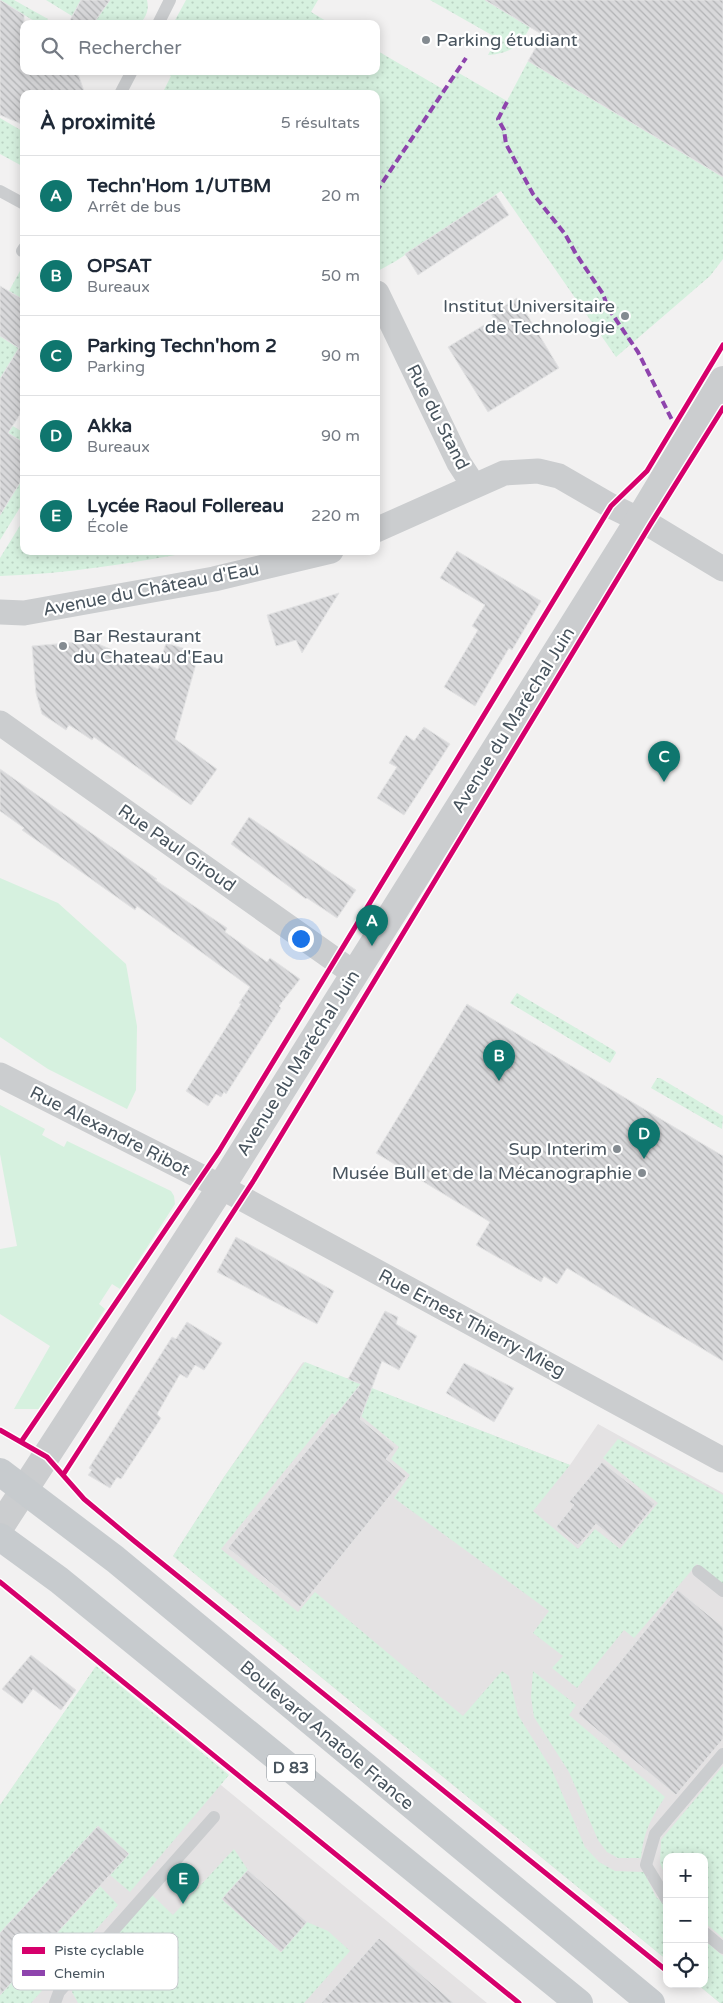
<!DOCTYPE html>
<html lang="fr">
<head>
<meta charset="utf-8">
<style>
  body { margin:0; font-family:"Varela Round",sans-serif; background:#f6f6f7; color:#1f2937 }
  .controls { position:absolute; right:15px; bottom:15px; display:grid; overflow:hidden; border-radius:10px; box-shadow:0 2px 12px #0003 }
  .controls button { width:45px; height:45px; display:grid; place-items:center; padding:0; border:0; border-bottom:1px solid #e0e1e3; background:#fff; color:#1f2937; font:25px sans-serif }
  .you { position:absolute; left:300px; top:938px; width:18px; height:18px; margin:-12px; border:4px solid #fff; border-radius:50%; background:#1a73e8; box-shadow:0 0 0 8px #1a73e833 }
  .badge { display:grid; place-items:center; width:32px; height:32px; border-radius:50%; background:#0f766e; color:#fff; font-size:16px; font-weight:700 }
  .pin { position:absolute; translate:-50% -41px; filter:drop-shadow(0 1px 2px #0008) }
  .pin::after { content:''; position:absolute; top:26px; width:18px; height:15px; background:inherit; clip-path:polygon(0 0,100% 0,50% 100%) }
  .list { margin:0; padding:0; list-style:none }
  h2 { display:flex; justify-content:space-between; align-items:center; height:65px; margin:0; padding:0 20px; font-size:21px }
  h2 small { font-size:16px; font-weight:400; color:#747a83 }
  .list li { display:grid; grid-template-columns:32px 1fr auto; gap:15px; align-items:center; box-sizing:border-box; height:80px; padding:0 20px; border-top:1px solid #e0e1e3 }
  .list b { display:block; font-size:19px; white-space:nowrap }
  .list p { margin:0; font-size:16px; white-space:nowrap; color:#747a83 }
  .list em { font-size:16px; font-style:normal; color:#747a83 }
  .icon { flex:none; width:28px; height:28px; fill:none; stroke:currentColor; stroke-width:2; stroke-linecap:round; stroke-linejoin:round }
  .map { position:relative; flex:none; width:723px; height:2003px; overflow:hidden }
  .search { position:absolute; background:#fff; box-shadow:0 2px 12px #0003; left:20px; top:20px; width:360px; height:55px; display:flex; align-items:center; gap:12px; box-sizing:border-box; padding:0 18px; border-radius:10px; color:#747a83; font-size:19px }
  .panel { position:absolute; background:#fff; box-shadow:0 2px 12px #0003; left:20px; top:90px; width:360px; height:465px; border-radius:10px }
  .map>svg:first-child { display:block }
  .education { fill:#e4e2e3 }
  .grass { fill:url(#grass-dots) }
  .park { fill:#d6f1df }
  .building { fill:url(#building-back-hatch); stroke:#e3e3e4 }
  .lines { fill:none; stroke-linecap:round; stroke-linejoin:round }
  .service { stroke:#cbcdcf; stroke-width:12 }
  .minor { stroke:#cbcdcf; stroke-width:25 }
  .tertiary { stroke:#cbcdcf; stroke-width:28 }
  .primary { stroke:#c7cbce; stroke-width:28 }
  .quiet { stroke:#8e44ad; stroke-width:4; stroke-dasharray:8 4; stroke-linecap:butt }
  .cycleway-casing { stroke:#fff; stroke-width:8 }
  .cycleway { stroke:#d6006c; stroke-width:5 }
  .poi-dot { fill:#848b91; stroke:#fff; stroke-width:2 }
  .labels { text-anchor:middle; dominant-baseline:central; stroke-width:4.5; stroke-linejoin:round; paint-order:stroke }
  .shield { fill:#fff; stroke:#7f878e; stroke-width:1 }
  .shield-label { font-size:16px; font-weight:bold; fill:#48545e }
  .poi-label { font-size:18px; fill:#48545e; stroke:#fff; text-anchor:end }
  .street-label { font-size:18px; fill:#48545e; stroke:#fff }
  .key { fill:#fff; stroke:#c8cccf; stroke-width:1 }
  .key-label { font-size:14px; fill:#48545e }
</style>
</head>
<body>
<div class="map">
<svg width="723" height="2003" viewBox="0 0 723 2003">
  <defs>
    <pattern id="grass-dots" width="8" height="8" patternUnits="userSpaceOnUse" patternTransform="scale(1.25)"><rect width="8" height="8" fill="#d6f1df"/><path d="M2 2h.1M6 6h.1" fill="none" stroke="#b9d1c2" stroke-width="1.8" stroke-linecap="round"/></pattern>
    <pattern id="building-back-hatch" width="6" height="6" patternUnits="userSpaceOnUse" patternTransform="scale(1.25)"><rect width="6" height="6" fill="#d8d8da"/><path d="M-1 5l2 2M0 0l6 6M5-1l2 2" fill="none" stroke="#b1b2b4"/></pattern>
  </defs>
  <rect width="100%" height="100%" fill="#f2f1f1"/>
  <!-- education -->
  <path class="education" d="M303,1362l267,103 28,-41 125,69v510h-3l-23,-19h7v-127h-37v103l-494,-404 51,-79z
    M89,1677l398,326h-487v-198z"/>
  <!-- grass -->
  <path class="grass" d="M0,0h14l34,19 -3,5h-6z
    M46,0h35l-9,16z
    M109,0h38c2,9 0,17 -8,24h-46z
    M186,0h132l-7,12 20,12h-158z
    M430,0h55l45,27c-9,19 -21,27 -42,28l9,-17z
    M376,50l70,41 11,-19 50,29 21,-40 195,116v82l-13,17 -94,81 -115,-166 -105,70 -20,11v-178h-211l-2,-2 8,-16 -8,-5h213z
    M0,118l24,14v35l-24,-13z
    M20,271l4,2v27l-15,-9z
    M0,336l19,12 -19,31z
    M13,426l11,7v10l-16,-10z
    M24,476v25l-24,39v-25z
    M24,519v32h173c-65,12 -131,23 -197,25v-18z
    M517,993l98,58 1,2 -6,10 -100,-60z
    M657,1078h3l63,38 -1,13 -71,-41z
    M305,1362l265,103 -37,46 45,38 17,-20 25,20 38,-46 -55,-45 15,-19 105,56v90l-26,-21 -63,74 -10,-8 -47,58 -25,-20 11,-12 -30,-23 16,-22 -155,-113 16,-23 -19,-16 8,-12 -49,-40 -10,11 -8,-5 -111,136 77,63 17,-20 148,124 39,-45 7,5 9,39 34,55 33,77 14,15 16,9 29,1 12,25 11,10v53l-494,-404 51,-79z
    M96,1666l133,109 -99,117 -20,-17 19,-21 -31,-27 -98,106v-128z
    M533,1671l43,34 -7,10 96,82c-15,23 -21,34 -24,61h-23l-11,-6 -9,-12 -29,-68 -35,-55 -3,-20z
    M723,1766v172l-19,-16v-65h-37v23l-7,-17 1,-23z
    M234,1849l14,21 -26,29 58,52 27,-29 21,9 22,20 -46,52h-226l-6,-11 5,-14 75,-83 21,20z
    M100,1886l18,19 -62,69 -21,-17z
    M704,1940l19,16v47h-3l-23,-19h7z
    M26,1966l21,19 -16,18h-31v-8z"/>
  <!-- park -->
  <path class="park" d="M0,878l58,25 68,61 11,62 -1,64 -9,19 -79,-40 -48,-32z
    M0,1105l45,24 -3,6 22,12 3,-6 104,50 3,5 1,8 -55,85 -8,-5 -13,20 6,5 -64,100h-27l36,-63 -50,-32v-65l17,-3 -17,-92z"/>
  <!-- building -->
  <path class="building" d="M0,0l24,15v56h53l8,23h-61v31l-24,-10z
    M81,0h29l-17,24h-25z
    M485,0h238v177l-195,-116 15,-26z
    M496,195l13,20 -91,60 -13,-21z
    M0,286l24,14v108l-16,25 16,10v33l-24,39v-136l19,-31 -19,-12z
    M517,298l42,70 -71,44 -40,-65 46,-28 -3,-5z
    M457,551l84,50 -29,49 -3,-2 -34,58 -31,-19 34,-57 -6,-4 13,-21 -45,-27z
    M339,593l-37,60 -6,-13 -20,6 -9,-31z
    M91,641l67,28 8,-26 33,10 -24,86 42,30 -26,36 -97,-68 -2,3 -23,-15 -3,5 -24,-16 -6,-21 -4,-47z
    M424,727l26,17 -46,71 -27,-17 20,-31 -8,-4 17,-28 8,6z
    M0,769l157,110 -2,1 72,48 -2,4 42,30 3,-4 30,21 -21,27 2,2 -55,86 -2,-2 -3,5 -5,-3 -8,12 -22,-15 55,-87 -2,-1 11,-16 -113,-81 -2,4 -113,-80 2,-2 -24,-17z
    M249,817l107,73 -19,28 -30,-20 -1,1 -75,-55z
    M467,1004l256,152v205l-156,-93 -10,16 -13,-8 -3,6 -65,-37 14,-23 -114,-69z
    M236,1237l98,54 -17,33 -100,-52z
    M385,1311l13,6 -2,7 21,12 -18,34 -17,-9 -22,58 35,29 -9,11 20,17 -106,131 -72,-59 133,-164 -13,-5z
    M187,1322l35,21 -18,27 -9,-5 -8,13 -7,-4 -23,40 4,4 -40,61 -4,-2 -7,11 -22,-13 4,-5 -3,-2 83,-131 4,2z
    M464,1363l50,25 -20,34 -48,-29z
    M602,1462l53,42 -33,41 -26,-21 -18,21 -22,-18 18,-22 -5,-3z
    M678,1590l45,37v112l-47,56 -98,-81z
    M31,1655l45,35 -15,20 -28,-21 -11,15 -20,-15z
    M98,1826l31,28 -129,141v-62z
    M248,1870l59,52 -26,30 -59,-53z
    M379,1938l75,65h-133z"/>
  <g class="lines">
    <!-- service -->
    <path class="service" d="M158,24l12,-24
      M120,94l12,-23
      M0,191l24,13
      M24,248l-2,3 2,1
      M698,1571l25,20
      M667,1900l-21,-35 9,-31 68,-80
      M704,1932l19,16
      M55,2003l4,-11 155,-175"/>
    <!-- minor -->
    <path class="minor" d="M377,293l82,170 15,23
      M376,530l128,-57 34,-2 21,5 52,30 39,19 73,44
      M0,612l24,1 190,-34 117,-28
      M0,723l355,251
      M0,1075l221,112 502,273"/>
    <!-- tertiary -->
    <path class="tertiary" d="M0,1527l221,-340 418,-667 84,-140"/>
    <!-- primary -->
    <path class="primary" d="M0,1472l115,87 536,444
      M0,1537l59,43 520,423"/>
    <!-- quiet -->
    <path class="quiet" d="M507,102l-9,17 6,11 2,14 27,50 32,40 11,20 27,40 5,14 30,44 37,74
      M376,192l90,-134"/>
    <!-- cycleway casing -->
    <g class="cycleway-casing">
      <path id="cycleway" d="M0,1430l47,27 37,42 49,41 534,431
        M21,1442l198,-291 392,-645 36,-35 76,-126
        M63,1475l191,-295 396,-655 73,-117
        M0,1582l519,421"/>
    </g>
    <!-- cycleway -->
    <use href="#cycleway" class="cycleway"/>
  </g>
  <!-- markers -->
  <g class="poi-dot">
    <circle cx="426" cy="40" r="5"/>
    <circle cx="625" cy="316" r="5"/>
    <circle cx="63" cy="646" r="5"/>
    <circle cx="617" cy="1149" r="5"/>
    <circle cx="642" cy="1173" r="5"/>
  </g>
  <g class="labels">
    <!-- shield labels -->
    <rect class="shield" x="267" y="1754.5" width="48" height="27" rx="4"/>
    <g class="shield-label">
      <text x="291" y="1768">D 83</text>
    </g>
    <!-- poi labels -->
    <g class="poi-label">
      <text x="436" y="40" text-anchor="start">Parking étudiant</text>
      <text x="615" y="306">Institut Universitaire<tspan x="615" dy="21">de Technologie</tspan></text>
      <text x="73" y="636" text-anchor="start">Bar Restaurant<tspan x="73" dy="21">du Chateau d'Eau</tspan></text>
      <text x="607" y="1149">Sup Interim</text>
      <text x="632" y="1173">Musée Bull et de la Mécanographie</text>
    </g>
    <!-- street labels -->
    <g class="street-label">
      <text transform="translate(438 417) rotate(63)">Rue du Stand</text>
      <text transform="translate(151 589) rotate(-11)">Avenue du Château d'Eau</text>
      <text transform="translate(513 720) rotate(-58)">Avenue du Maréchal Juin</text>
      <text transform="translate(177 848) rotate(35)">Rue Paul Giroud</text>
      <text transform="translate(298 1063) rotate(-58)">Avenue du Maréchal Juin</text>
      <text transform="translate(110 1131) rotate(27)">Rue Alexandre Ribot</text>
      <text transform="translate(472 1323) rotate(28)">Rue Ernest Thierry-Mieg</text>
      <text transform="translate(327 1735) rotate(40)">Boulevard Anatole France</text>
    </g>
  </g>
  <!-- legend -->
  <rect x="12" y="1933" width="166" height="57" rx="8" class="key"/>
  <rect x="22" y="1947" width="23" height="7" fill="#d6006c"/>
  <rect x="22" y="1970" width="23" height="6" fill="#8e44ad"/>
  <g class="key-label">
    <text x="54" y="1955">Piste cyclable</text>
    <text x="54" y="1978">Chemin</text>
  </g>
</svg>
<div class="controls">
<button>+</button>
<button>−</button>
<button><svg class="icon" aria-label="locate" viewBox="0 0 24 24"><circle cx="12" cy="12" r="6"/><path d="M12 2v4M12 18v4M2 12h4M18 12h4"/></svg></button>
</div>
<div class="you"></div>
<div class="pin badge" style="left:372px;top:946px">A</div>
<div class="pin badge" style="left:499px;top:1081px">B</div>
<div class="pin badge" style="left:664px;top:782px">C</div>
<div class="pin badge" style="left:644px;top:1159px">D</div>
<div class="pin badge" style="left:183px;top:1904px">E</div>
<div class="search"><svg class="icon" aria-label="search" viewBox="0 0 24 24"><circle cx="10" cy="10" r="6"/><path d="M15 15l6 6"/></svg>Rechercher</div>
<section class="panel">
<h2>À proximité<small>5 résultats</small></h2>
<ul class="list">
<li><span class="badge">A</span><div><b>Techn'Hom 1/UTBM</b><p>Arrêt de bus</p></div><em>20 m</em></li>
<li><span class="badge">B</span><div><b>OPSAT</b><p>Bureaux</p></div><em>50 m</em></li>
<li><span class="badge">C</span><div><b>Parking Techn'hom 2</b><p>Parking</p></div><em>90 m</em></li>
<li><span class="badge">D</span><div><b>Akka</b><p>Bureaux</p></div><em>90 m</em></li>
<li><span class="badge">E</span><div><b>Lycée Raoul Follereau</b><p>École</p></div><em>220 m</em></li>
</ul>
</section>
</div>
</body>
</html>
